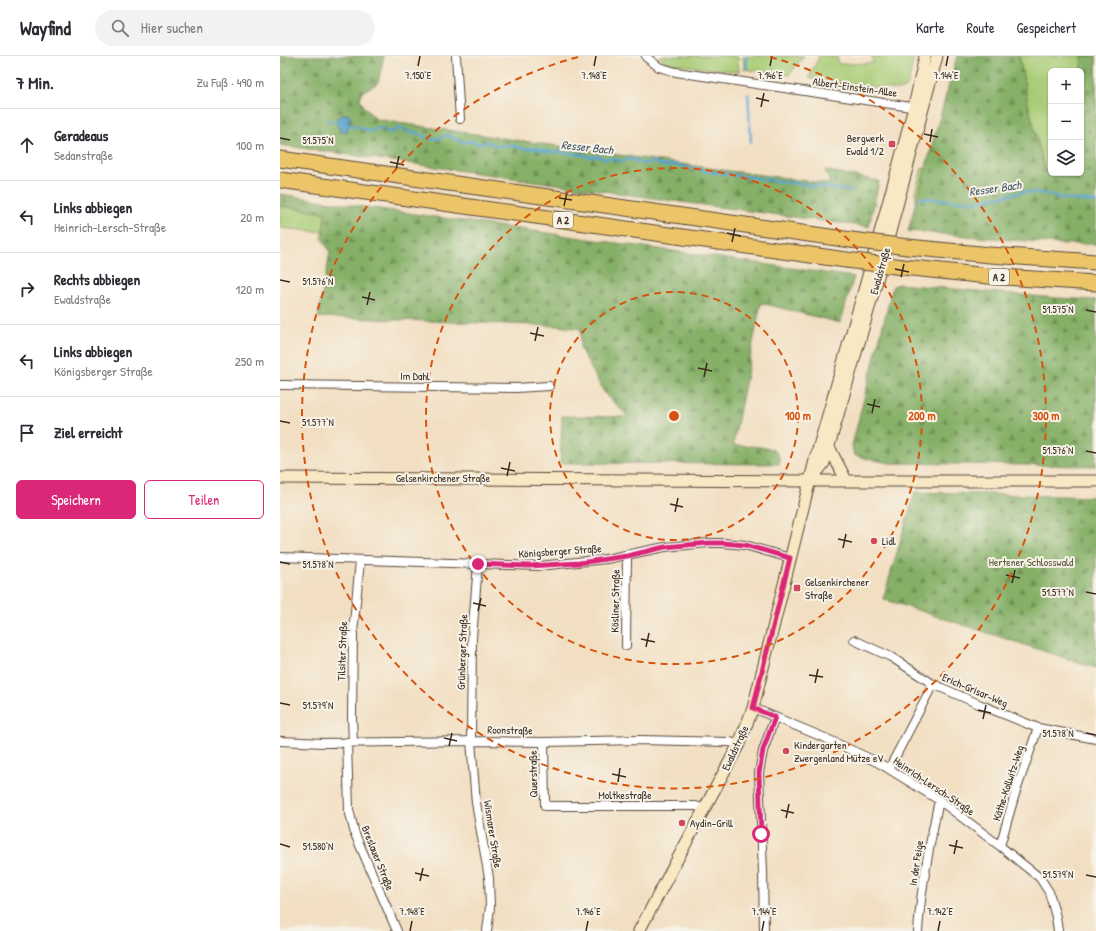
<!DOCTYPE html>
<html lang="de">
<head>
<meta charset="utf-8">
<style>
  body { margin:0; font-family:"Patrick Hand",sans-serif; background:#f2f2f3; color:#2b2b33 }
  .controls { position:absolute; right:12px; top:12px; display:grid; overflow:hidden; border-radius:6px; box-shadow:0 1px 3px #0004 }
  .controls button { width:36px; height:36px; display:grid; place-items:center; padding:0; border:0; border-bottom:1px solid #e1e1e2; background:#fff; color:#2b2b33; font:20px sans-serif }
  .stop { position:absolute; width:12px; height:12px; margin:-9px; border:3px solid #db2777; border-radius:50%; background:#fff }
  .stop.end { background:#db2777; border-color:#fff; box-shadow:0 1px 4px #0008 }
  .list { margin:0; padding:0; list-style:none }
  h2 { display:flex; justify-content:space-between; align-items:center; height:52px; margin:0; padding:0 16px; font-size:17px }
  h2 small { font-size:13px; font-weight:400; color:#7c7c81 }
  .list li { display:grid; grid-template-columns:26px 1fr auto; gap:12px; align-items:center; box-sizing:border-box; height:72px; padding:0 16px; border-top:1px solid #e1e1e2 }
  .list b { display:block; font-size:15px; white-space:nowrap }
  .list p { margin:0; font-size:13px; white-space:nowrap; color:#7c7c81 }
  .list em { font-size:13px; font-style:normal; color:#7c7c81 }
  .actions { display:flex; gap:8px; padding:12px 16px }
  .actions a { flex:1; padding:9px 0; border:1px solid #db2777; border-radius:6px; text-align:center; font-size:14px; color:#db2777 }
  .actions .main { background:#db2777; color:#fff }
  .icon { flex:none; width:22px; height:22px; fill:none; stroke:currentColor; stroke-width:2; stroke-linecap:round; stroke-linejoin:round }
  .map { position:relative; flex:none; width:816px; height:875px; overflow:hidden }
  header { display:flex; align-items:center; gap:24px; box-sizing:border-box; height:56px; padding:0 20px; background:#fff; border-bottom:1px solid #e1e1e2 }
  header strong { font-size:19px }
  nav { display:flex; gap:22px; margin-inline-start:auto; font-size:14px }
  .search { width:280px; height:36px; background:#f2f2f3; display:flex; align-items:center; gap:10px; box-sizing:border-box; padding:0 14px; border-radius:22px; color:#7c7c81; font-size:15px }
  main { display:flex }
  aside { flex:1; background:#fff }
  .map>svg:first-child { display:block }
  .green { fill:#a8cc76; stroke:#727b4a; fill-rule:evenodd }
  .forest { fill:url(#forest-firs); stroke:#606d42 }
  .water { fill:url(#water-ripples); stroke:#496676 }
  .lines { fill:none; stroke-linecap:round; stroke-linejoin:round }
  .stream { stroke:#57a2cf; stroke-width:2.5 }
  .street-casing { stroke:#564537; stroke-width:10 }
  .secondary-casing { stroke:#564537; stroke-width:13 }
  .highway-casing { stroke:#564537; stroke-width:17 }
  .street { stroke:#fff; stroke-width:8 }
  .secondary { stroke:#f8e8c3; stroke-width:11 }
  .highway { stroke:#edc569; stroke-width:15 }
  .highway-bridge-casing { stroke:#564537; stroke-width:17; stroke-linecap:butt }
  .highway-bridge { stroke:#edc569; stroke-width:15 }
  .route { stroke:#db2777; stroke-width:5 }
  .ticks { fill:none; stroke:#3b2a1e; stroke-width:1.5 }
  .ring { fill:none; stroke:#d7540e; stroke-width:2; stroke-dasharray:7 5 }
  .poi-dot { fill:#d1495b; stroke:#f7f3e8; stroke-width:1.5 }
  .labels { text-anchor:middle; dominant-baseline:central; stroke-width:4; stroke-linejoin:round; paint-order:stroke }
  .shield { fill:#f7f3e8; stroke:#73665b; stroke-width:1 }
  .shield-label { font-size:10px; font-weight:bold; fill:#3b2a1e }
  .street-label { font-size:11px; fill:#3b2a1e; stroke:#f7f3e8 }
  .poi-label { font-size:11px; fill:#3b2a1e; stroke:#f7f3e8; text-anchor:start }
  .park-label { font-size:11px; fill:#565234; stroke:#f7f3e8 }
  .water-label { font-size:12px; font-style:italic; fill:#465a65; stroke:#f7f3e8 }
  .ticks-label { font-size:10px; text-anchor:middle; fill:#3b2a1e; stroke:#f7f3e8; stroke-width:4; stroke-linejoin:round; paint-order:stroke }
  .centre { fill:#d7540e; stroke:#f7f3e8; stroke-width:2 }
  .ring-label { font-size:12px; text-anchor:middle; font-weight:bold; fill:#d7540e; stroke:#f7f3e8; stroke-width:4; stroke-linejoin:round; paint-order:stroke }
</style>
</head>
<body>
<header>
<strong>Wayfind</strong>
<div class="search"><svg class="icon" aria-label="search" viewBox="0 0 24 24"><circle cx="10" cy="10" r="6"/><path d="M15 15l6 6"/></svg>Hier suchen</div>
<nav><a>Karte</a><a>Route</a><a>Gespeichert</a></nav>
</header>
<main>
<aside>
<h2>7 Min.<small>Zu Fuß · 490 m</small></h2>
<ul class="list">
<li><svg class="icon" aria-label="ahead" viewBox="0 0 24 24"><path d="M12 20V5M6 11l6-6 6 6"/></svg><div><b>Geradeaus</b><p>Sedanstraße</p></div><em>100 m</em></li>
<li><svg class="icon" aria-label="left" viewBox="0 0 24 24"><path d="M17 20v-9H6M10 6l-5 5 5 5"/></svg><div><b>Links abbiegen</b><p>Heinrich-Lersch-Straße</p></div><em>20 m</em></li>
<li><svg class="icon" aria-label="right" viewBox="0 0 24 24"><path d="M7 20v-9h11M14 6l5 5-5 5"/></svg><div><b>Rechts abbiegen</b><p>Ewaldstraße</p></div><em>120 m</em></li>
<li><svg class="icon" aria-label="left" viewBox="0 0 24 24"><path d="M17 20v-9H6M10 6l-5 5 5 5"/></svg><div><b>Links abbiegen</b><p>Königsberger Straße</p></div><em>250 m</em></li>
<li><svg class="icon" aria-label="arrive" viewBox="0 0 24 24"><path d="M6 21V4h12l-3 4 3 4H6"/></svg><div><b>Ziel erreicht</b></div></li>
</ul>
<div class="actions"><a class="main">Speichern</a><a>Teilen</a></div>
</aside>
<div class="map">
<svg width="816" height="875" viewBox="0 0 816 875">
  <defs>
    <pattern id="forest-firs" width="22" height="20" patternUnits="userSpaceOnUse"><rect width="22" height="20" fill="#86b067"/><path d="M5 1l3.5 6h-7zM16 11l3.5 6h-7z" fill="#6f8f54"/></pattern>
    <pattern id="water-ripples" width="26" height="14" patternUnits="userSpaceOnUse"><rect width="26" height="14" fill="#57a2cf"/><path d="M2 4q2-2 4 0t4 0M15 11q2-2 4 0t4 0" fill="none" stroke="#4984a7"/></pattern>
  </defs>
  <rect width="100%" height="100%" fill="#f7f3e8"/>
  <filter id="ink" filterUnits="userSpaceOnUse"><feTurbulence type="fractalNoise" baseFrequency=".025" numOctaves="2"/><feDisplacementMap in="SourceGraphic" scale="8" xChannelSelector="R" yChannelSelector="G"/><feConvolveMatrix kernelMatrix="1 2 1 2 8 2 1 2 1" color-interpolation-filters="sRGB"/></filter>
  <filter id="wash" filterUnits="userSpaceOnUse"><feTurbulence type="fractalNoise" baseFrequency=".012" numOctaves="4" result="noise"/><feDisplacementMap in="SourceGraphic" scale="16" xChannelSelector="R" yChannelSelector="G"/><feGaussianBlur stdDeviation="0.9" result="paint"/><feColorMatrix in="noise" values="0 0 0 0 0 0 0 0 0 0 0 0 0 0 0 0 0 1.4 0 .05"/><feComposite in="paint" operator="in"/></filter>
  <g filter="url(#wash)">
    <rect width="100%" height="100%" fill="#f2dfc2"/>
    <!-- green -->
    <path class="green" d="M379,0h79l1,16 -67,-8 -7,-2z
      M463,0h61l-15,19 -45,-6z
      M539,0h18l1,8 35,-1 -1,-7h12v1h4v-1h26l-6,29 -3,3 -7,2 -89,-12c3,-8 7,-14 10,-22z
      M739,0h77v169l-183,-13 3,-10v-12l6,-22 124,16 3,-14 -4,1 -17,-67zM771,15h30v102h-30z
      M0,150l45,7 -2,19 -43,-4z"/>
    <!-- forest -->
    <path class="forest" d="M0,0h104l-6,27 -16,9 -2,7 4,8 12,12 23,4 324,47 107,14 -5,-14 54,11 -10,46 -188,-25 -401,-57z
      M677,0h62l9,48 17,67 6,-1v3h30v-63l6,-2 -6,-25 1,-27h14v188h-35l-153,-13z
      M0,138l44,7 530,76 -14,46 -79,-20 -28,142c9,1 38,1 43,7 4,4 4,8 3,12l-219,-1 2,-47 66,1 -24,-25 -24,-44 1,-19 -23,-3 -240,-9 12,-65 -8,-14 3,-25 -45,-7z
      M619,228l157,14 40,2v166l-206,-3 -26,-5 -10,-3 -2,-10 41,-159z
      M635,436l181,5v171l-213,-69z"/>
    <!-- water -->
    <path class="water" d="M63,58l7,1 -3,17c-9,-1 -11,-6 -10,-14z"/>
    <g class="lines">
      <!-- stream -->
      <path class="stream" d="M466,0l1,12
        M468,38l3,48
        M48,64l11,2
        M65,69l15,2 8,4h4l6,-3h3l10,5 8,-5c5,1 9,5 14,5 4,0 3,-1 7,1 10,5 15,8 26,1l17,7 11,-1 4,3 10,-2 8,4 13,-1 17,4 9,-1 14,4h13l10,2h7l12,3 8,-1 6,3 8,-1 6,3 11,-2 14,5 11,-2 5,3 6,1 9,-1 30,6 86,12 61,8
        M640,142l53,4 50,-10 19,1 23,6 31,3"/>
    </g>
  </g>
  <g filter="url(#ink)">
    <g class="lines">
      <!-- street casing -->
      <g class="street-casing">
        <path id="street" d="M176,0l4,63
          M366,0v1l13,10 17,5 242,36
          M0,329l236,3 33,-2
          M0,501l259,9 67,-7 59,-12 44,-4h14l22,2 45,13
          M198,508l-6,74 -1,103 5,62 13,75 1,29 -3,24
          M574,584l37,17 42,27 48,21 57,23 58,11
          M346,590l1,-90
          M473,652l72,30 52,24 12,7 50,31 61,46 40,32 9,14 7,25 2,14
          M0,685l44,2 147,-2 73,1 96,-2 89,2 10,2
          M67,686l2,68 6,24 42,97
          M73,686l-1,-25 1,-84 7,-72
          M264,686l1,64h151l9,3
          M609,713l44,-85
          M720,790l15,-52 23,-66
          M484,875l-1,-59 -4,-99 4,-22 12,-34
          M638,875c3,-44 12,-88 21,-131"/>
      </g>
      <!-- secondary casing -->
      <g class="secondary-casing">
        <path id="secondary" d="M549,391l17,33
          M533,421l11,-14 52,-179 61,-228
          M0,422l530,3h286
          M359,875l100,-187 14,-36 62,-248 51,-177 37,-134 11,-42 11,-51"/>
      </g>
      <!-- highway casing -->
      <g class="highway-casing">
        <path id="highway" d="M0,103l571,81
          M0,124l566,80
          M628,191l82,8 106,7
          M623,211l85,9 108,7"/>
      </g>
      <!-- street -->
      <use href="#street" class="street"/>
      <!-- secondary -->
      <use href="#secondary" class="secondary"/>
      <!-- highway -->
      <use href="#highway" class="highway"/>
      <!-- highway-bridge casing -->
      <g class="highway-bridge-casing">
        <path id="highway-bridge" d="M571,184l57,7
          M566,204l57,7"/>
      </g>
      <!-- highway-bridge -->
      <use href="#highway-bridge" class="highway-bridge"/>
    </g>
  </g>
  <g class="lines" filter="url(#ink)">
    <!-- route -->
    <path class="route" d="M198,508l51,2 50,-3 48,-7 38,-9 44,-4h14l22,2 45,13c-12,50 -25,100 -37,150l22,9 -12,33 -4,23 2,61"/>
  </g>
  <!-- ticks -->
  <path class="ticks" d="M138,10l2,-10M314,10l2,-10M490,10l2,-10M666,10l2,-10M476,42l13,3M481,51l3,-14M644,78l14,3M0,82l10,2M650,86l2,-13M110,106l14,3M116,114l3,-14M279,142l13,2M284,150l3,-14M447,177l14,3M452,186l3,-14M615,213l14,3M621,221l3,-13M0,224l10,2M82,241l13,3M87,249l3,-13M806,254l10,2M250,277l14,3M255,285l3,-14M418,312l14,3M424,321l3,-14M587,348l13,3M592,357l3,-14M0,365l10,2M806,395l10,2M221,412l14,3M227,420l3,-14M390,448l13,3M395,456l3,-14M558,483l14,3M563,492l3,-14M0,506l10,2M726,519l14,3M732,527l3,-13M806,536l10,2M193,547l13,3M198,555l3,-13M361,583l14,3M366,591l3,-14M529,619l14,2M535,627l3,-14M0,647l10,2M698,654l13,3M703,663l3,-14M806,677l10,2M164,682l13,3M169,690l3,-13M332,718l14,3M338,726l2,-14M501,754l13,3M506,762l3,-14M0,788l10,3M669,789l14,3M674,798l3,-14M135,817l14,3M806,819l10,2M140,825l3,-13M130,875l2,-10M306,875l2,-10M482,875l2,-10M658,875l2,-10"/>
  <!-- distance rings -->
  <g class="ring">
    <circle cx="394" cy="360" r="124"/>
    <circle cx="394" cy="360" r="248"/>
    <path d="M490 1A372 372 0 1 1 298 1"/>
  </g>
  <!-- markers -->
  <g class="poi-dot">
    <rect x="608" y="84" width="8" height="8" rx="2"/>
    <circle cx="594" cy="485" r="4"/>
    <rect x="513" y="528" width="8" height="8" rx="2"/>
    <circle cx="506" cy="695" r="4"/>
    <circle cx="402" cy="767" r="4"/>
  </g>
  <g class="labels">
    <!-- shield labels -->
    <g class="shield">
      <rect x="273" y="156" width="20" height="16" rx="3"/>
      <rect x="709" y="213" width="20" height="16" rx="3"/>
    </g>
    <g class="shield-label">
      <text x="283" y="164">A 2</text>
      <text x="719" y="221">A 2</text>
    </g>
    <!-- street labels -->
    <g class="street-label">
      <text transform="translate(575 31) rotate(8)">Albert-Einstein-Allee</text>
      <text transform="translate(600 215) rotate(-74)">Ewaldstraße</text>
      <text transform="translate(135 320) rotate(1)">Im Dahl</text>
      <text x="163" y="422">Gelsenkirchener Straße</text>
      <text transform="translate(280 495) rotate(-4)">Königsberger Straße</text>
      <text transform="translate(335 545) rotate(-89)">Kösliner Straße</text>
      <text transform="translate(62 595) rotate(-88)">Tilsiter Straße</text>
      <text transform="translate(182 596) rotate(-88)">Grünberger Straße</text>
      <text transform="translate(695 634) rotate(23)">Erich-Grisar-Weg</text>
      <text transform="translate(230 674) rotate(1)">Roonstraße</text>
      <text transform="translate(455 692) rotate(-65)">Ewaldstraße</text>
      <text transform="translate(253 718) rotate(-91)">Querstraße</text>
      <text transform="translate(728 727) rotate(-72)">Käthe-Kollwitz-Weg</text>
      <text transform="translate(654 730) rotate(34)">Heinrich-Lersch-Straße</text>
      <text x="345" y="739">Moltkestraße</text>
      <text transform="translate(213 778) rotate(81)">Wismarer Straße</text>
      <text transform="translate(98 802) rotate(68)">Breslauer Straße</text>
      <text transform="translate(636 807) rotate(-81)">In der Feige</text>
    </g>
    <!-- poi labels -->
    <g class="poi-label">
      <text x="604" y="82" text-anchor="end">Bergwerk<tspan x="604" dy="13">Ewald 1/2</tspan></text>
      <text x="602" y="485">Lidl</text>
      <text x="525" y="526">Gelsenkirchener<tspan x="525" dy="13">Straße</tspan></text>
      <text x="514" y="689">Kindergarten<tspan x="514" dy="13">Zwergenland Mütze eV</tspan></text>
      <text x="410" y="767">Aydin-Grill</text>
    </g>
    <!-- park labels -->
    <g class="park-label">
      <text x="751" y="506">Hertener Schlosswald</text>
    </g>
    <!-- water labels -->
    <g class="water-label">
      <text transform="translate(307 91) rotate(6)">Resser Bach</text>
      <text transform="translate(715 132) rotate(-8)">Resser Bach</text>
    </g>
  </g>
  <g class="ticks-label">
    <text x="138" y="23">7.150°E</text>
    <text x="314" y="23">7.148°E</text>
    <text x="490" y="23">7.146°E</text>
    <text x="666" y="23">7.144°E</text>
    <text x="38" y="88">51.575°N</text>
    <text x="38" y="229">51.576°N</text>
    <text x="778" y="257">51.575°N</text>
    <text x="38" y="370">51.577°N</text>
    <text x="778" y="398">51.576°N</text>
    <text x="38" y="512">51.578°N</text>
    <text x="778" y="540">51.577°N</text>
    <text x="38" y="653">51.579°N</text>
    <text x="778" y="681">51.578°N</text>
    <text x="38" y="794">51.580°N</text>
    <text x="778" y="822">51.579°N</text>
    <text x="132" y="859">7.148°E</text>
    <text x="308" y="859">7.146°E</text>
    <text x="484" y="859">7.144°E</text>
    <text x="660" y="859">7.142°E</text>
  </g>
  <circle cx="394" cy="360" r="6" class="centre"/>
  <g class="ring-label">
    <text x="518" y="364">100 m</text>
    <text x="642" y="364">200 m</text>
    <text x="766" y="364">300 m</text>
  </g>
</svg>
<div class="controls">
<button>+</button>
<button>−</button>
<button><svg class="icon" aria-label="layers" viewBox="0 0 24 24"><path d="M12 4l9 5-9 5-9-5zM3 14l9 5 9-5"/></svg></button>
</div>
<div class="stop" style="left:481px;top:778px"></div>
<div class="stop end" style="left:198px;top:508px"></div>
</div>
</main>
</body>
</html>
